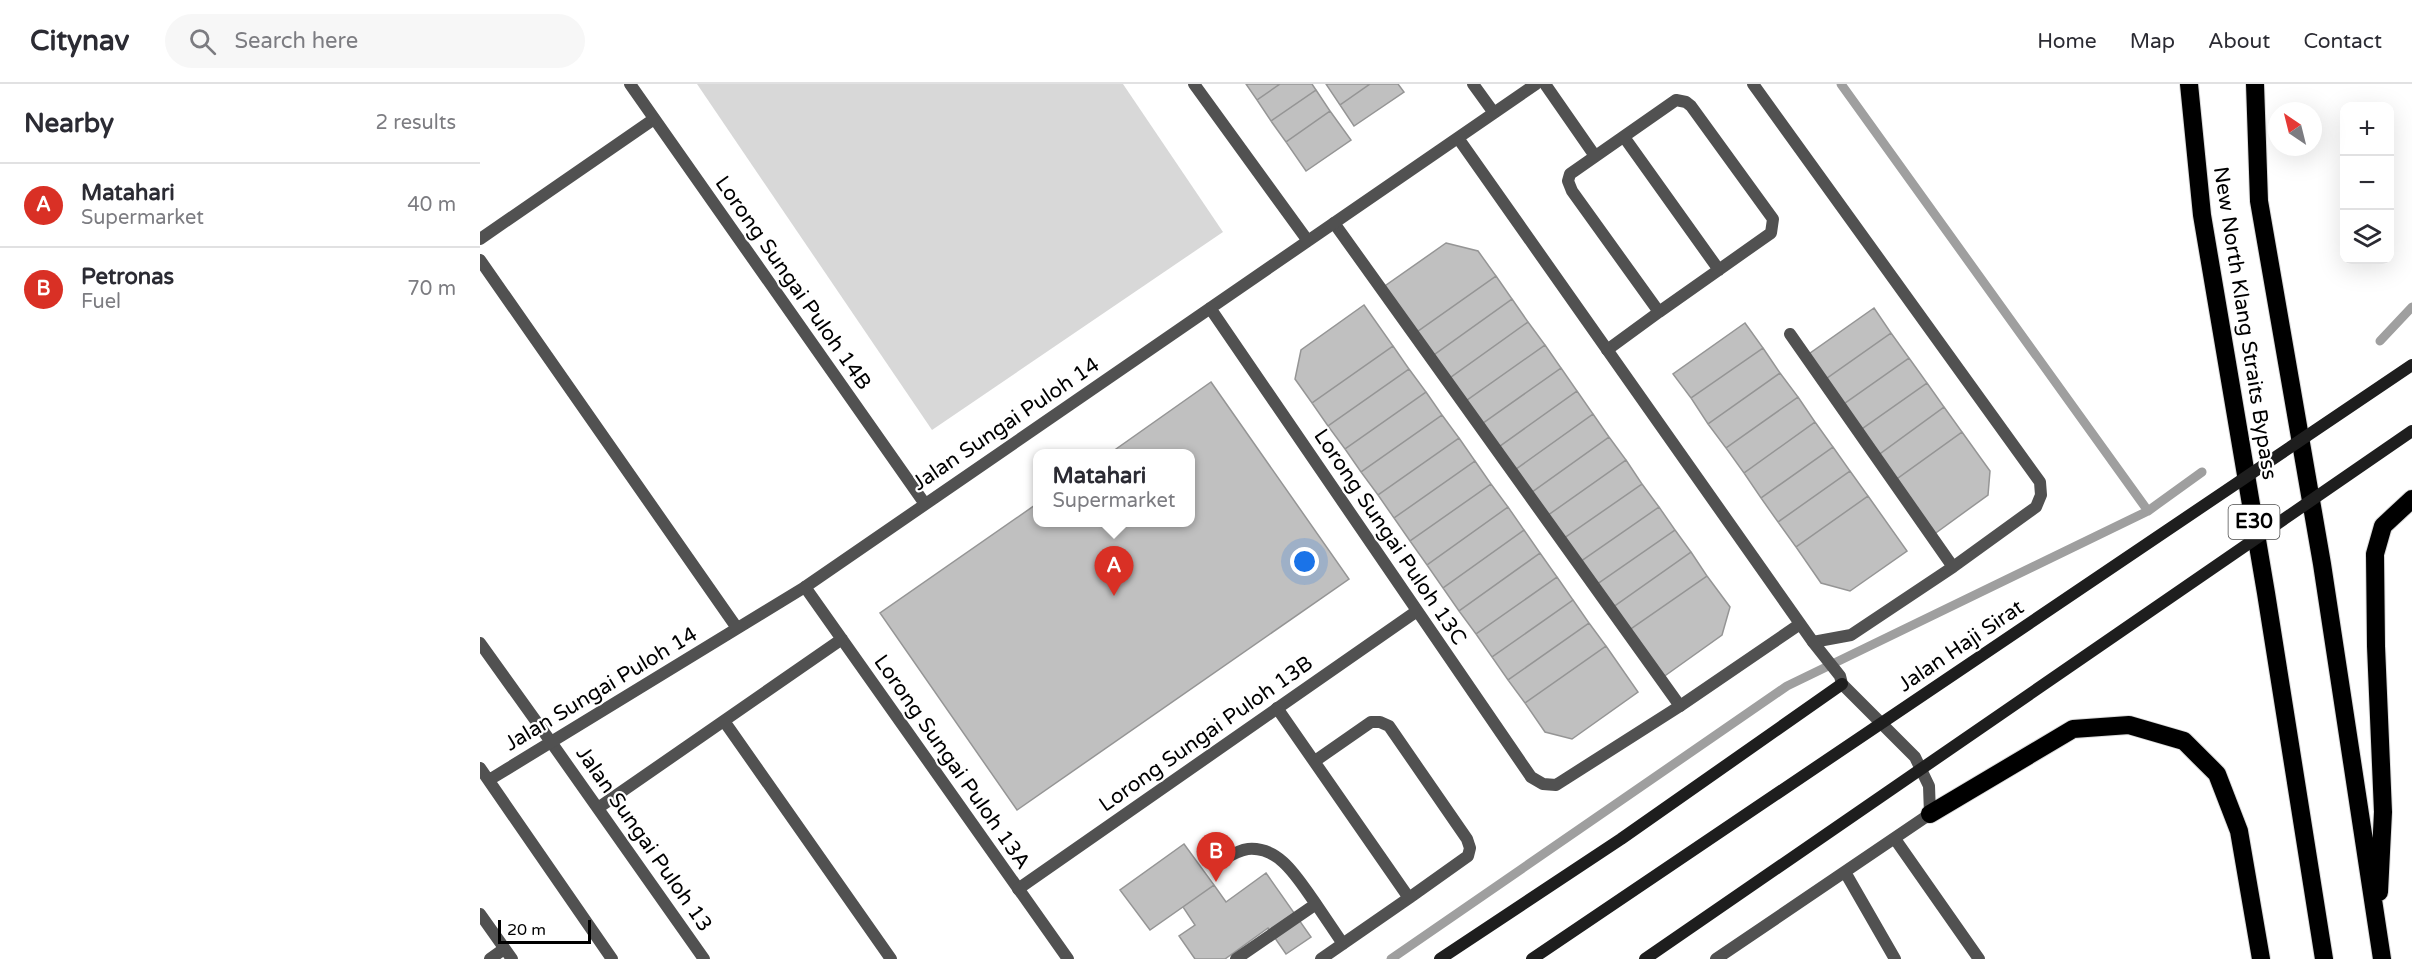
<!DOCTYPE html>
<html lang="en">
<head>
<meta charset="utf-8">
<style>
  body { margin:0; font-family:"Varela Round",sans-serif; background:#f7f7f7; color:#2b2b33 }
  .controls { position:absolute; right:18px; top:18px; display:grid; overflow:hidden; border-radius:12px; box-shadow:0 6px 24px #0002 }
  .controls button { width:54px; height:54px; display:grid; place-items:center; padding:0; border:0; border-bottom:2px solid #e1e1e2; background:#fff; color:#2b2b33; font:30px sans-serif }
  .compass { position:absolute; left:1788px; top:18px; width:54px; height:54px; border-radius:50%; background:#fff; box-shadow:0 6px 24px #0002; rotate:325deg }
  .scale { position:absolute; left:18px; bottom:15px; width:93px; box-sizing:border-box; padding-left:6px; border:3px solid #000; border-top:0; font-size:16px; line-height:21px; white-space:nowrap; color:#000; -webkit-text-stroke:4px #fff; paint-order:stroke }
  .you { position:absolute; left:825px; top:478px; width:21px; height:21px; margin:-15px; border:4px solid #fff; border-radius:50%; background:#1a73e8; box-shadow:0 0 0 9px #1a73e833 }
  .badge { display:grid; place-items:center; width:39px; height:39px; border-radius:50%; background:#d93025; color:#fff; font-size:20px; font-weight:700 }
  .pin { position:absolute; translate:-50% -50px; filter:drop-shadow(0 2px 3px #0008) }
  .pin::after { content:''; position:absolute; top:32px; width:21px; height:18px; background:inherit; clip-path:polygon(0 0,100% 0,50% 100%) }
  .popup { position:absolute; left:553px; top:365px; width:162px; height:78px; box-sizing:border-box; display:grid; place-content:center; border-radius:12px; background:#fff; filter:drop-shadow(0 2px 4px #0005); font-size:20px; white-space:nowrap; color:#7c7c81 }
  .popup b { font-size:22px; color:#2b2b33 }
  .popup::after { content:''; position:absolute; left:50%; top:100%; margin-left:-12px; border:12px solid transparent; border-top-color:#fff }
  .list { margin:0; padding:0; list-style:none }
  h2 { display:flex; justify-content:space-between; align-items:center; height:78px; margin:0; padding:0 24px; font-size:26px }
  h2 small { font-size:20px; font-weight:400; color:#7c7c81 }
  .list li { display:grid; grid-template-columns:39px 1fr auto; gap:18px; align-items:center; box-sizing:border-box; height:84px; padding:0 24px; border-top:2px solid #e1e1e2 }
  .list b { display:block; font-size:22px; white-space:nowrap }
  .list p { margin:0; font-size:20px; white-space:nowrap; color:#7c7c81 }
  .list em { font-size:20px; font-style:normal; color:#7c7c81 }
  .icon { flex:none; width:33px; height:33px; fill:none; stroke:currentColor; stroke-width:2; stroke-linecap:round; stroke-linejoin:round }
  .map { position:relative; flex:none; width:1932px; height:875px; overflow:hidden }
  header { display:flex; align-items:center; gap:36px; box-sizing:border-box; height:84px; padding:0 30px; background:#fff; border-bottom:2px solid #e1e1e2 }
  header strong { font-size:28px }
  nav { display:flex; gap:33px; margin-inline-start:auto; font-size:21px }
  .search { width:420px; height:54px; background:#f7f7f7; display:flex; align-items:center; gap:15px; box-sizing:border-box; padding:0 21px; border-radius:33px; color:#7c7c81; font-size:22px }
  main { display:flex }
  aside { flex:1; background:#fff }
  .map>svg:first-child { display:block }
  .green { fill:#d8d8d8 }
  .lines { fill:none; stroke-linecap:round; stroke-linejoin:round }
  .stream { stroke:#9f9f9f; stroke-width:9 }
  .building { fill:#c0c0c0; stroke:#959595; stroke-width:1.5 }
  .highway-casing { stroke:#dbdbdb; stroke-width:20 }
  .lane { stroke:#515151; stroke-width:12 }
  .street { stroke:#515151; stroke-width:12 }
  .secondary { stroke:#1e1e1e; stroke-width:12 }
  .highway { stroke:#000; stroke-width:18 }
  .secondary-bridge { stroke:#1e1e1e; stroke-width:12 }
  .labels { text-anchor:middle; dominant-baseline:central; stroke-width:4.5; stroke-linejoin:round; paint-order:stroke }
  .shield { fill:#fff; stroke:#4c4c4c; stroke-width:1.5 }
  .shield-label { font-size:20px; font-weight:bold; fill:#000 }
  .street-label { font-size:21px; fill:#000; stroke:#fff }
</style>
</head>
<body>
<header>
<strong>Citynav</strong>
<div class="search"><svg class="icon" aria-label="search" viewBox="0 0 24 24"><circle cx="10" cy="10" r="6"/><path d="M15 15l6 6"/></svg>Search here</div>
<nav><a>Home</a><a>Map</a><a>About</a><a>Contact</a></nav>
</header>
<main>
<aside>
<h2>Nearby<small>2 results</small></h2>
<ul class="list">
<li><span class="badge">A</span><div><b>Matahari</b><p>Supermarket</p></div><em>40 m</em></li>
<li><span class="badge">B</span><div><b>Petronas</b><p>Fuel</p></div><em>70 m</em></li>
</ul>
</aside>
<div class="map">
<svg width="1932" height="875" viewBox="0 0 1932 875">
  <rect width="100%" height="100%" fill="#fff"/>
  <!-- green -->
  <path class="green" d="M217,0h426l100,148 -291,198z"/>
  <g class="lines">
    <!-- stream -->
    <path class="stream" d="M1900,257l32,-34
      M1668,427l54,-39
      M911,875l396,-273 361,-175 -307,-427"/>
  </g>
  <!-- building -->
  <path class="building" d="M766,0h34l-23,16z
    M800,0h32l4,6 -45,31 -14,-21z
    M846,0h44l-30,21z
    M890,0h28l6,8 -50,34 -14,-21z
    M836,6l14,21 -44,31 -15,-21z
    M850,27l21,29 -45,31 -20,-29z
    M966,159l32,8 18,25 -82,58 -32,-46z
    M1016,192l16,23 -81,58 -17,-23z
    M1032,215l16,23 -81,58 -16,-23z
    M884,221l29,41 -81,57 -17,-24 6,-29z
    M1394,224l17,25 -68,48 -17,-25z
    M1048,238l17,23 -82,58 -16,-23z
    M1265,239l18,25 -72,50 -18,-24z
    M1411,249l18,25 -68,48 -18,-25z
    M1065,261l16,23 -82,58 -16,-23z
    M913,262l16,23 -81,57 -16,-23z
    M1283,264l17,25 -72,51 -17,-26z
    M1429,274l18,25 -68,48 -18,-25z
    M1081,284l16,23 -81,58 -17,-23z
    M929,285l17,23 -81,57 -17,-23z
    M1300,289l18,24 -72,51 -18,-24z
    M731,298l138,197 -332,231 -137,-197 158,-110v19h152v-68h-81z
    M1447,299l17,24 -67,49 -18,-25z
    M1097,307l16,23 -81,58 -16,-23z
    M946,308l16,23 -81,57 -16,-23z
    M1318,313l17,25 -71,51 -18,-25z
    M1464,323l18,25 -68,49 -17,-25z
    M1113,330l16,23 -81,58 -16,-23z
    M962,331l17,23 -81,57 -17,-23z
    M1335,338l18,25 -72,51 -17,-25z
    M1482,348l28,39 -2,24 -55,40 -39,-54z
    M1129,353l17,23 -82,58 -16,-23z
    M979,354l16,23 -81,57 -16,-23z
    M1353,363l17,24 -72,51 -17,-24z
    M1146,376l16,24 -82,57 -16,-23z
    M995,377l16,23 -81,57 -16,-23z
    M1370,387l18,25 -72,51 -18,-25z
    M1011,400l17,23 -81,58 -17,-24z
    M1162,400l17,23 -82,57 -17,-23z
    M1388,412l39,55 -57,40 -29,-8 -25,-36z
    M1028,423l16,23 -81,58 -16,-23z
    M1179,423l16,23 -82,57 -16,-23z
    M1044,446l16,23 -81,58 -16,-23z
    M1195,446l16,22 -82,58 -16,-23z
    M1211,468l16,24 -82,57 -16,-23z
    M1060,469l17,24 -81,57 -17,-23z
    M1227,492l23,31 -8,28 -63,45 -34,-47z
    M1077,493l16,23 -81,57 -16,-23z
    M1093,516l16,23 -81,57 -16,-23z
    M1109,539l17,23 -81,57 -17,-23z
    M1126,562l32,46 -66,47 -27,-7 -20,-29z
    M704,760l30,41 -64,45 -30,-40z
    M786,789l45,64 -25,17 -18,-26 -43,31h-30l-16,-23 16,-11 -12,-18 31,-22 12,17z"/>
  <g class="lines">
    <!-- highway casing -->
    <g class="highway-casing">
      <path id="highway" d="M1709,0l13,131 64,378 58,366
        M1775,0l4,117 63,363 60,395
        M1450,730l143,-85 56,-4 55,16 33,33 22,57 22,128
        M1899,808l4,-80 -7,-166 -1,-92 8,-28 29,-27"/>
    </g>
    <!-- lane -->
    <path class="lane" d="M1065,0l50,72
      M1273,0l287,398 1,13 -5,12 -83,60 -102,68 -38,7
      M1196,16l10,2 5,4 82,113 -2,14 -112,79 -87,-121 -4,-10 2,-7z
      M1144,53l95,133
      M854,139l346,483
      M0,155l174,-120
      M1310,250l163,233
      M1127,266l52,-38
      M325,503l263,372
      M797,624l132,190 -88,61
      M244,637l167,238
      M71,658l153,217
      M835,677l56,-39h9l9,4 78,113 3,9 -2,8 -59,42
      M118,724l244,-169
      M1415,755l84,120
      M737,779c9,-5 21,-13 31,-14 33,-3 51,32 68,55
      M10,875l14,-10
      M756,875l80,-55 27,40"/>
    <!-- street -->
    <path class="street" d="M150,0l295,420
      M714,0l114,157
      M993,0l21,29
      M978,54l355,504 27,34 2,8 73,73 14,29 1,28 -214,145
      M0,176l257,368
      M730,224l321,469 12,7 13,1 124,-79 120,-82
      M0,559l71,99
      M0,684l132,191
      M9,696l316,-193 731,-503
      M1365,788l50,87
      M538,805l399,-278
      M0,830l32,45"/>
    <!-- secondary -->
    <path class="secondary" d="M960,875l181,-120 221,-155"/>
    <!-- highway -->
    <use href="#highway" class="highway"/>
    <!-- secondary-bridge -->
    <path class="secondary-bridge" d="M1052,875l880,-594
      M1165,875l767,-528"/>
  </g>
  <g class="labels">
    <!-- shield labels -->
    <rect class="shield" x="1748.5" y="421" width="51" height="34" rx="4.5"/>
    <g class="shield-label">
      <text x="1774" y="438">E30</text>
    </g>
    <!-- street labels -->
    <g class="street-label">
      <text transform="translate(313 199) rotate(55)">Lorong Sungai Puloh 14B</text>
      <text transform="translate(1765 239) rotate(81)">New North Klang Straits Bypass</text>
      <text transform="translate(526 340) rotate(-34)">Jalan Sungai Puloh 14</text>
      <text transform="translate(910 453) rotate(56)">Lorong Sungai Puloh 13C</text>
      <text transform="translate(1481 562) rotate(-34)">Jalan Haji Sirat</text>
      <text transform="translate(121 605) rotate(-31)">Jalan Sungai Puloh 14</text>
      <text transform="translate(726 650) rotate(-35)">Lorong Sungai Puloh 13B</text>
      <text transform="translate(472 678) rotate(55)">Lorong Sungai Puloh 13A</text>
      <text transform="translate(164 755) rotate(55)">Jalan Sungai Puloh 13</text>
    </g>
  </g>
</svg>
<div class="controls">
<button>+</button>
<button>−</button>
<button><svg class="icon" aria-label="layers" viewBox="0 0 24 24"><path d="M12 4l9 5-9 5-9-5zM3 14l9 5 9-5"/></svg></button>
</div>
<svg class="compass" viewBox="-18 -18 36 36"><path d="M0-13l5 13h-10z" fill="#e53935"/><path d="M0 13l5-13h-10z" fill="#7c7c81"/></svg>
<div class="scale">20 m</div>
<div class="you"></div>
<div class="pin badge" style="left:634px;top:512px">A</div>
<div class="popup"><b>Matahari</b>Supermarket</div>
<div class="pin badge" style="left:736px;top:798px">B</div>
</div>
</main>
</body>
</html>
